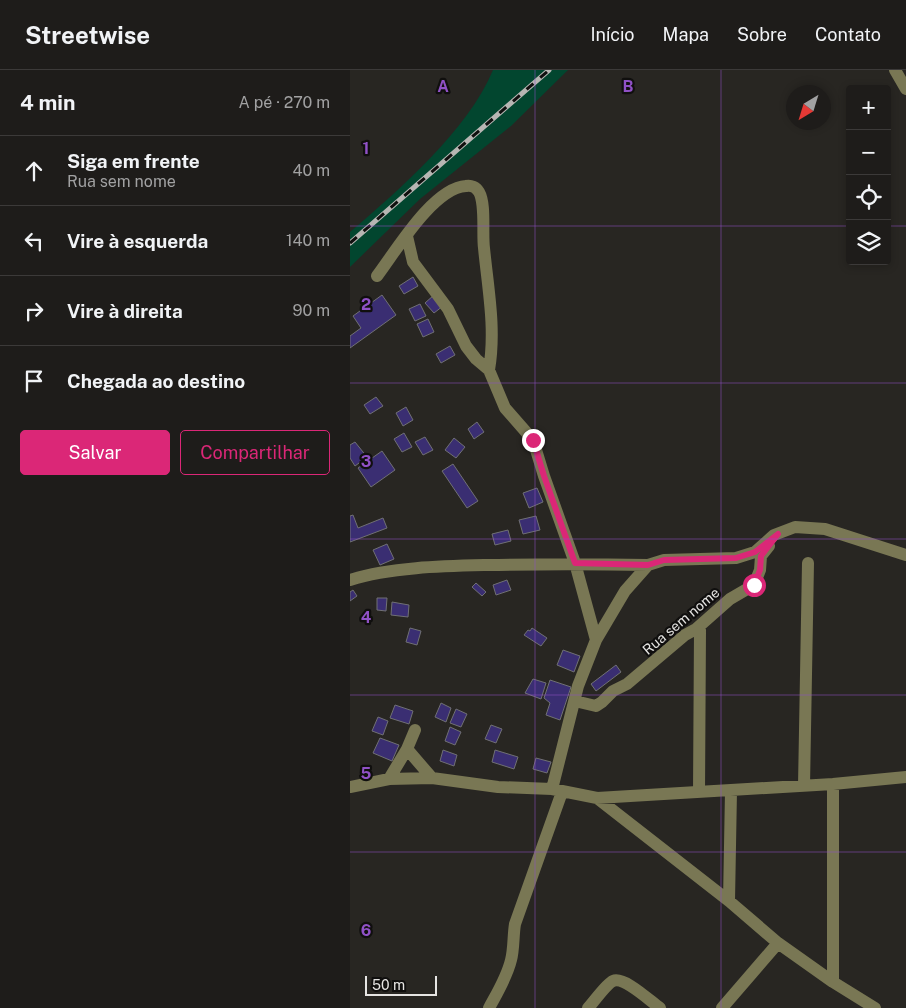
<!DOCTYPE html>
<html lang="pt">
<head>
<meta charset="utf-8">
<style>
  body { margin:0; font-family:"Public Sans",sans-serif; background:#262523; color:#f1f3f6 }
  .controls { position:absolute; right:15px; top:15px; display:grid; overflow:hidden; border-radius:5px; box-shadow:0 2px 8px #0003 }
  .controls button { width:45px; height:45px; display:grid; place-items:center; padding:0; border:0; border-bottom:1px solid #3c3a39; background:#1e1c1a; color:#f1f3f6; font:25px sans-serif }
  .compass { position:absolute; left:436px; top:15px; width:45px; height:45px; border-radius:50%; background:#1e1c1a; box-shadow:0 2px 8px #0003; rotate:218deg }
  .scale { position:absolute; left:15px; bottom:12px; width:72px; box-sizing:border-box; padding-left:5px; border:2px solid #e6e5e3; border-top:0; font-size:14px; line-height:18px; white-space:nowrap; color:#e6e5e3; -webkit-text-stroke:4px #100f0e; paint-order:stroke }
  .stop { position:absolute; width:15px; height:15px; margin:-11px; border:4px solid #db2777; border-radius:50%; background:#fff }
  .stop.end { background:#db2777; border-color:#fff; box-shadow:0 1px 5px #0008 }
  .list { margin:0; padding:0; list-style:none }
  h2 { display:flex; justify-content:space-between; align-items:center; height:65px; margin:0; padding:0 20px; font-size:21px }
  h2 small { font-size:16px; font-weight:400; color:#a1a1a2 }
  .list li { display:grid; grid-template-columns:32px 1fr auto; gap:15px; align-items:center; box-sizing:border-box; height:70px; padding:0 20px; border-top:1px solid #3c3a39 }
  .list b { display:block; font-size:19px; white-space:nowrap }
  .list p { margin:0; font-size:16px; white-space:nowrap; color:#a1a1a2 }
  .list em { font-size:16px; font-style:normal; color:#a1a1a2 }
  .actions { display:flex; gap:10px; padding:15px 20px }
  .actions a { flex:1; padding:11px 0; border:1px solid #db2777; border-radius:5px; text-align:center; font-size:18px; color:#db2777 }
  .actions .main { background:#db2777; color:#fff }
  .icon { flex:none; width:28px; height:28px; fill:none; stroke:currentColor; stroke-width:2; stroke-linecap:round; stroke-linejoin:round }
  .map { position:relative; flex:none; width:556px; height:938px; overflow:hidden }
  header { display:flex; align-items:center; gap:30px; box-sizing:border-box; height:70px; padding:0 25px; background:#1e1c1a; border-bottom:1px solid #3c3a39 }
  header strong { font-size:24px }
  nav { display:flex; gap:28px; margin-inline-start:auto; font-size:18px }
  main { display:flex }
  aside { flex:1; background:#1e1c1a }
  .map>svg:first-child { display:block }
  .green { fill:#02462f }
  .building { fill:#3a2e72; stroke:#707074 }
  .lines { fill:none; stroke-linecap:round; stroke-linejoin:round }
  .minor { stroke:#797754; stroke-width:12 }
  .rail-casing { stroke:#b7b6b3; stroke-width:5 }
  .rail { stroke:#100f0e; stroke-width:3; stroke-dasharray:9; stroke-linecap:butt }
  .route { stroke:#db2777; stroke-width:6 }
  .grid { fill:none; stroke:#9051c6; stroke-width:1; stroke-opacity:0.55 }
  .labels { text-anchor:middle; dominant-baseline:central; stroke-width:4.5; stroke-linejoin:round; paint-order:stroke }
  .street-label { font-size:14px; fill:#e6e5e3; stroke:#100f0e }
  .grid-label { font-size:16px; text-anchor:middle; font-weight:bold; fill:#9051c6; stroke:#100f0e; stroke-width:4.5; stroke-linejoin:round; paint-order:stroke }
</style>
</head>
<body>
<header>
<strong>Streetwise</strong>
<nav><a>Início</a><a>Mapa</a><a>Sobre</a><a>Contato</a></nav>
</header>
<main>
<aside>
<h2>4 min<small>A pé · 270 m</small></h2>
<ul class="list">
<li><svg class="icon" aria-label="ahead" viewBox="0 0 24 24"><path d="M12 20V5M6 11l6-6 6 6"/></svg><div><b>Siga em frente</b><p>Rua sem nome</p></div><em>40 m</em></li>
<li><svg class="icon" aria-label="left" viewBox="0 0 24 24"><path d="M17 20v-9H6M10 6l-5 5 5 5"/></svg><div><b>Vire à esquerda</b></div><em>140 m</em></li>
<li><svg class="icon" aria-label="right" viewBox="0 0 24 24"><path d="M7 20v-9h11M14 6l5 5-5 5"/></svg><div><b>Vire à direita</b></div><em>90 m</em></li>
<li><svg class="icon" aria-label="arrive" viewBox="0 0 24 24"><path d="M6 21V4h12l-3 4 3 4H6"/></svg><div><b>Chegada ao destino</b></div></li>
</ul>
<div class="actions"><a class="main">Salvar</a><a>Compartilhar</a></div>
</aside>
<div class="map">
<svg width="556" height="938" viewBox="0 0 556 938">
  <rect width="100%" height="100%" fill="#282622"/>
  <!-- green -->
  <path class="green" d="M143,0h75l-57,56 -91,73 -70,68v-35c49,-42 118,-102 143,-162z"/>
  <!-- building -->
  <path class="building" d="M63,207l5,9 -14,8 -5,-8z
    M32,225l14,20 -46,33v-12l11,-8 -8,-12z
    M84,225l9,11 -9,7 -9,-10z
    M70,234l6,12 -11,5 -6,-12z
    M78,249l6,13 -11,5 -6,-13z
    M100,276l5,9 -14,8 -5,-9z
    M26,327l7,9 -13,8 -6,-9z
    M56,337l7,13 -10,6 -7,-13z
    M127,352l7,10 -10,7 -6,-10z
    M54,363l8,14 -10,5 -8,-13z
    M75,367l8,13 -10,5 -8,-13z
    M104,368l11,9 -9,11 -11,-8z
    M5,372l12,15 -12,9 -5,-8v-13z
    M32,381l13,19 -24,17 -13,-19z
    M103,394l25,37 -11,7 -25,-37z
    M187,418l6,14 -14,6 -6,-15z
    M3,445l5,13 25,-10 4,10 -37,14v-26z
    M186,446l4,14 -17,4 -4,-14z
    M158,460l3,11 -16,4 -3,-11z
    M37,474l7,15 -14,6 -7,-15z
    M157,510l4,10 -15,5 -3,-10z
    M126,513l10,9 -4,4 -10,-9z
    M3,520l4,6 -7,5v-9z
    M27,528h10l-1,13 -9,-1z
    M42,532l17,3 -1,12 -17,-2z
    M60,558l11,3 -4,14 -11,-3z
    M182,558l15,10 -6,8 -17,-11 4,-5 2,1z
    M213,580l17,6 -6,16 -17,-7z
    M266,595l5,7 -25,19 -5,-7z
    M183,609l13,4 -5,16 -16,-6z
    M200,610l21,7 -11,33 -14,-5 4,-12 -6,-5z
    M91,633l10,5 -5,14 -11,-5z
    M45,635l18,6 -4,13 -19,-6z
    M106,639l11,5 -6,13 -11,-4z
    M28,647l10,4 -5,14 -11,-4z
    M141,655l11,4 -6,14 -11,-4z
    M100,657l11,5 -6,13 -10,-4z
    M30,668l19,7 -7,16 -19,-8z
    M93,680l14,5 -3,11 -14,-5z
    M145,680l23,7 -4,12 -22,-7z
    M186,688l15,4 -4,11 -14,-4z"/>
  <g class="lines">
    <!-- minor -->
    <path class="minor" d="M545,0l11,19
      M27,206c19,-25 56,-88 89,-90 5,-1 10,1 13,6 7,12 3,42 5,56 4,41 12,81 5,122l-13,-11 -10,-13 -18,-37 -35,-47 -6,-26
      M139,300l16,38 28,32 11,36 31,87 21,77
      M556,485l-81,-26 -30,-2 -21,8 -19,17 -19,6 -72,2 -16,5 -23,26 -29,49 -18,46 -26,103 45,9 236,-14 73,-7
      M0,510c40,-13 95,-14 137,-15 54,-1 107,-1 161,0
      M229,632l17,4 6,-4 11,-11 14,-7 58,-49 11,-6 34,-30 24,-14 6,-15 1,-14 8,-10
      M57,679l25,29
      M39,709l18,-30 8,-19
      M483,714v198
      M454,716l4,-223
      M0,717l39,-8 43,-1 66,9 54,2
      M349,722l1,-162
      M247,728l132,103 49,42 55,39 42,26
      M379,831l2,-110
      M139,938c8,-15 18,-31 22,-48 3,-11 2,-24 4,-36l47,-132
      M238,938c6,-6 18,-24 25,-27 11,-5 37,20 47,27
      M372,938l56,-65"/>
    <!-- rail casing -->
    <g class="rail-casing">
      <path id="rail" d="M0,173l199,-173"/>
    </g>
    <!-- rail -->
    <use href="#rail" class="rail"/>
  </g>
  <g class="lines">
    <!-- route -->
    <path class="route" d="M183,370l11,36 31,87 73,2 16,-5 72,-2 19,-6 23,-18 -17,22 -1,14 -6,15"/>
  </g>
  <!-- grid -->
  <path class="grid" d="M185,0v938M371,0v938M0,156h500M537,156h19M0,313h556M0,469h556M0,625h556M0,782h556"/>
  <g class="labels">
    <!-- street labels -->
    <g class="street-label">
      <text transform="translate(331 551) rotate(-40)">Rua sem nome</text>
    </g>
  </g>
  <g class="grid-label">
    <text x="93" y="22">A</text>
    <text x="278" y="22">B</text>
    <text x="16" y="84">1</text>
    <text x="16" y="240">2</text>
    <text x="16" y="397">3</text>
    <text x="16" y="553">4</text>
    <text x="16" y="709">5</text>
    <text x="16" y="866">6</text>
  </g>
</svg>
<div class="controls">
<button>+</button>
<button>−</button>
<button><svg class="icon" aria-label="locate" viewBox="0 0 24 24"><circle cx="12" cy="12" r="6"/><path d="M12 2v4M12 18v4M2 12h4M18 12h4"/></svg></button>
<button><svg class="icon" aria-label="layers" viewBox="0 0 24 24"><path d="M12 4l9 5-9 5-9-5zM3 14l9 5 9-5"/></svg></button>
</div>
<svg class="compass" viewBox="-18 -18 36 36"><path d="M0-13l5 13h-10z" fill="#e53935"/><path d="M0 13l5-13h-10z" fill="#a1a1a2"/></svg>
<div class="scale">50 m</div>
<div class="stop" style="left:404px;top:515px"></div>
<div class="stop end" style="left:183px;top:370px"></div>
</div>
</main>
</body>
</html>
